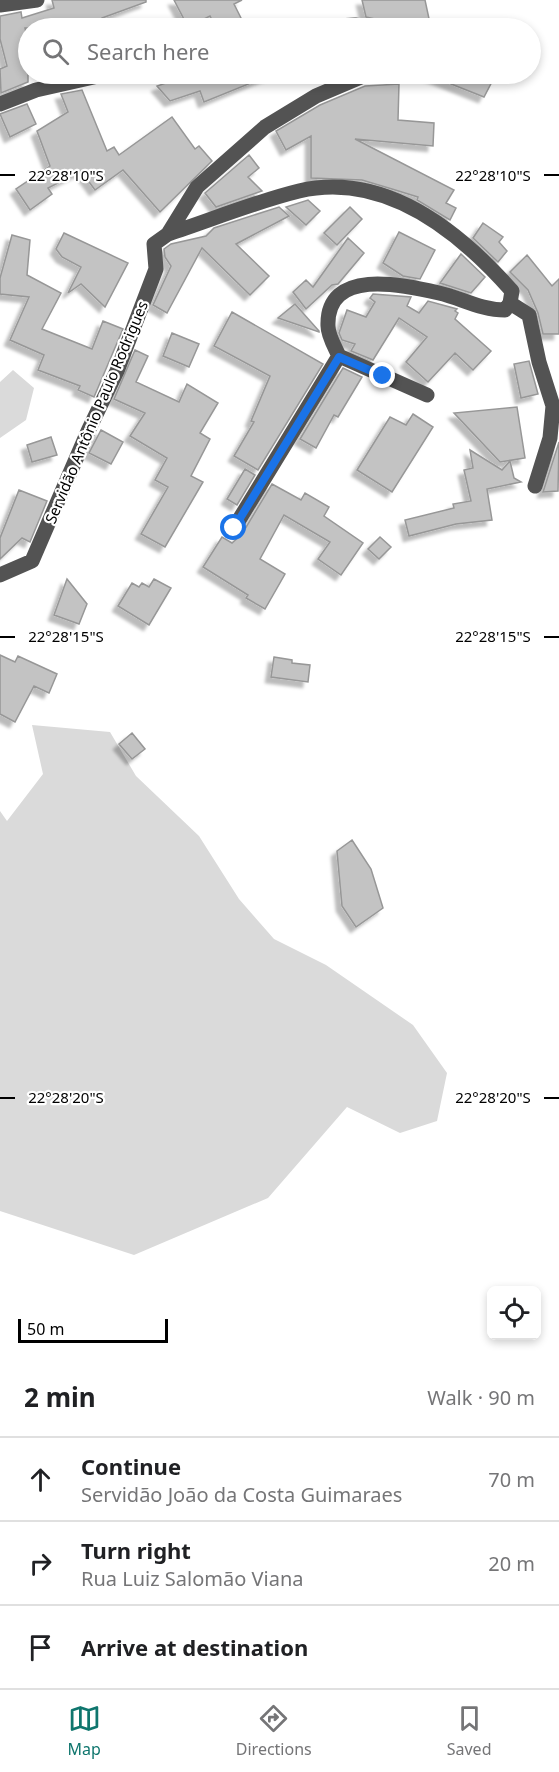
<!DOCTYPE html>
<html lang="en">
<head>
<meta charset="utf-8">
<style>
  body { margin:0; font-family:"Noto Sans",sans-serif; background:#f2f2f2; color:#202124 }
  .controls { position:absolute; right:18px; bottom:18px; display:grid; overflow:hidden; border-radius:9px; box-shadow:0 3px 9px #0003 }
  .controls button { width:54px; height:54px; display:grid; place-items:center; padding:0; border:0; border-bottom:2px solid #e0e0e0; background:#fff; color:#202124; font:30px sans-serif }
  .scale { position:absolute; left:18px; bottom:15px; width:150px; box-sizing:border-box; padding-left:6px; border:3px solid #000; border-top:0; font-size:16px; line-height:21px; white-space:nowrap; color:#000; -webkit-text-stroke:4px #fff; paint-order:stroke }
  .stop { position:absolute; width:18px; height:18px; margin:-14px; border:4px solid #1a73e8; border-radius:50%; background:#fff }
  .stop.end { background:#1a73e8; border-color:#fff; box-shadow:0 2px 6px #0008 }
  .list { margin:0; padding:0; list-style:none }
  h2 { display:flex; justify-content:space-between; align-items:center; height:78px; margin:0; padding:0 24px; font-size:26px }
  h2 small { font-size:20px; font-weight:400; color:#757577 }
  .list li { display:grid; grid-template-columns:39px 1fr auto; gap:18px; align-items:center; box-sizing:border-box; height:84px; padding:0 24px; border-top:2px solid #e0e0e0 }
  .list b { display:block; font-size:22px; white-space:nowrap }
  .list p { margin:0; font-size:20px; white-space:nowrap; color:#757577 }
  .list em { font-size:20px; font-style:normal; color:#757577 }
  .icon { flex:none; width:33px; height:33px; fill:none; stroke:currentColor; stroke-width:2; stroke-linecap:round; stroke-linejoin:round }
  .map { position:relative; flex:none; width:559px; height:1358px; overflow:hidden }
  .search { position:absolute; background:#fff; box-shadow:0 3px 9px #0003; left:18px; right:18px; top:18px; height:66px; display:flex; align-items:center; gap:15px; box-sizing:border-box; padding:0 21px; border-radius:33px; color:#757577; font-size:22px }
  .sheet { height:330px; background:#fff }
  nav { display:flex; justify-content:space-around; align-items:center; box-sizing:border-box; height:84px; border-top:2px solid #e0e0e0; background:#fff; font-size:16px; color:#757577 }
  nav a { display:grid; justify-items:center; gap:3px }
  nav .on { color:#0f766e }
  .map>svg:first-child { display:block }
  .green { fill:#dadada }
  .building { fill:#c3c3c3; stroke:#979797; stroke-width:1.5; filter:url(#shadow) }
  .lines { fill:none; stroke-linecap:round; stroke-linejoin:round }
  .minor { stroke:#535353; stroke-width:15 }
  .route { stroke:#1a73e8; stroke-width:8 }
  .ticks { fill:none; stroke:#000; stroke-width:2 }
  .labels { text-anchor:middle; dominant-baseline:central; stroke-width:4.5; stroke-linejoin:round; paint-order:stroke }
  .street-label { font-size:15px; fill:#000; stroke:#fff }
  .ticks-label { font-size:15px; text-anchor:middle; fill:#000; stroke:#fff; stroke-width:4.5; stroke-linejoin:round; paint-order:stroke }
</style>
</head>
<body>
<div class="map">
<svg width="559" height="1358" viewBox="0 0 559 1358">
  <defs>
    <filter id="shadow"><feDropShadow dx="-5.5" dy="5.5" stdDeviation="1.5" flood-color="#0004"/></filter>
  </defs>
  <rect width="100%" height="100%" fill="#fff"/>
  <!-- green -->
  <path class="green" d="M13,370l21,18 -8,32 -26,18v-56z
    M32,725l78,7 26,44 63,60 40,63 35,40 52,26 87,60 34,48 -10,48 -37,12 -53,-26 -79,91 -134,57 -134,-44v-400l7,10 36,-47z"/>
  <!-- building -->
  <path class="building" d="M52,0h94v2l-44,16 2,7 -11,3h-68l3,14v40l-27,11 -1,-24 7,-3 -7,-27v-23l21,-4 1,6 32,-10z
    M174,0h68l-8,4 12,24h-30l-6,-12 -22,11z
    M362,0h63l6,28h-34l-15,-3 -3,-5 -13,-3z
    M192,74h81l-69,28 -4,-11 -30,10 -13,-15z
    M426,74h70l-12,23z
    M399,84l-1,36 36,3 -1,23 -78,-7 99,51 -8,13 10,5 -6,12 -33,-20 1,-3 -26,-8 -30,-9 -51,-2v-42l-25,14 -10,-19 44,-26 45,-19z
    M82,90l25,61 7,-4 5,8 53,-38 23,32 4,-3 13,15 -52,51 -37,-42 -28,20 -14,-19 -33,17 4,6 -22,16 -14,-21 34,-23 -13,-35 31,-19 -7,-18z
    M27,104l9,20 -26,13 -10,-23z
    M249,155l10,13 -11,9 14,14 -46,16 -11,-14z
    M308,200l12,11 -14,14 -20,-18z
    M279,207l10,9 -53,28 33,32 -19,19 -48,-47 -35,65 -14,-8 18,-39 -6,-9 -1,-8 7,-5 35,-8 8,-8z
    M350,207l12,12 -25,26 -13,-12z
    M483,223l20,14 -4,5 8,9 -9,11 -25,-24z
    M399,232l36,18 -15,29 -17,-3 -20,-13z
    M64,233l64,30 -23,44 -24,-23 -13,9 13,-26 -19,-10 -6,-8z
    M12,235l18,5 -3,35 34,18 -19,36 50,20 11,-28 20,8 -29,68 -16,-7 2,-4 -42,-16 6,-15 -34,-15 19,-43 -29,-3v-16z
    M348,238l16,15 -26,31 -6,1 -26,24 -13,-17 13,-12 7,7z
    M461,254l24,23 -14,16 -31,-10z
    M527,255l25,31 7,-7v55h-16l-5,-21 -10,-23 -18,-18z
    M373,294l38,3 -4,9 12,7 9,-12 29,8 -2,2 3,2 -3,6 36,32 -18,19 -18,-17 -27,29 -22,-20 21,-25 -28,-19 -26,42 -22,-9 4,-7 -13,-4 -3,-7 8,-23 19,7 9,-15 -5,-4z
    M295,304l24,27v1l-41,-14z
    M232,312l91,52 -65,106 -24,-14 20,-34 -3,-1 19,-45 -56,-30z
    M172,333l27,11 -10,23 -26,-11z
    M135,350l13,6 -12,26 43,20 8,-18 31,19 -18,30 10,6 -19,37 12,6 -38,65 -24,-13 27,-47 -13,-7 12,-22 -37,-22 15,-23 -31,-14z
    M529,361l9,33 -17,4 -7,-34z
    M343,368l19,9 -24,40 -4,-2 -18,33 -16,-9z
    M517,407l8,51 -25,4 -46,-49z
    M413,414l20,13 -41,65 -35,-22 33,-53 16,8z
    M101,430l22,12 -12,22 -22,-11z
    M51,437l6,18 -25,7 -5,-17z
    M559,442l-1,49 -15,1 1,-3z
    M470,450l32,20 8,-9 4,17 7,4 -34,7 5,31 -36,4 -47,12 -4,-16 49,-12 -1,-4 18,-3 -7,-31 9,-2z
    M245,469l10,6 -18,30 -10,-6z
    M272,484l29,16 4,-7 24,14 -5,9 39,27 -22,32 -23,-16 12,-17 -46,-27 -24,44 25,15 -20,35 -19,-11 2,-3 -45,-28 19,-30 10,6 10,-9z
    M19,490l28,11 -17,41 -8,-4 -22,21v-21z
    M380,537l11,10 -12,12 -11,-10z
    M67,579l20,25 -8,20 -25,-9z
    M154,579l17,9 -22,37 -31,-19 14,-23 7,4 3,-4 7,4z
    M0,655l15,7 3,-6 39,18 -8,19 -15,-7 -19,36 -15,-8z
    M274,657l18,3v3l18,2 -2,17 -37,-5z
    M132,733l13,16 -13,10 -13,-15z
    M352,840l19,29 12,39 -27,19 -14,-21 -5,-55z"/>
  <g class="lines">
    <!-- minor -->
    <path class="minor" d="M0,5l37,-5
      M300,28l55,-3 18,3
      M0,104l36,-14 71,-16
      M168,234c43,-14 86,-32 131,-43 85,-20 160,40 213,100l-2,12 -5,7c-24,0 -44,-12 -66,-17 -38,-9 -113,-25 -111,33 0,10 7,21 11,30l88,39
      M510,303l19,12 10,47 14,44 -3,32 -15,48
      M234,528l105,-172
      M0,575l32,-14 57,-132 28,-58 39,-102 -2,-25 14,-10 29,-47 68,-60 51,-31 47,-20 53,-2"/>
  </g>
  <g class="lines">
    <!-- route -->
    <path class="route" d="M234,528l105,-171 44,19"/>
  </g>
  <!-- ticks -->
  <path class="ticks" d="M0,175h15M544,175h15M0,637h15M544,637h15M0,1098h15M544,1098h15"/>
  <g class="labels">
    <!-- street labels -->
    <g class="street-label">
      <text transform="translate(96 412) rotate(-67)">Servidão Antônio Paulo Rodrigues</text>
    </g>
  </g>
  <g class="ticks-label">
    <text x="66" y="181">22°28'10"S</text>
    <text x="493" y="181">22°28'10"S</text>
    <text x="66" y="642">22°28'15"S</text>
    <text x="493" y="642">22°28'15"S</text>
    <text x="66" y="1103">22°28'20"S</text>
    <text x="493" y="1103">22°28'20"S</text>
  </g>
</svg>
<div class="controls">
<button><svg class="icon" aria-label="locate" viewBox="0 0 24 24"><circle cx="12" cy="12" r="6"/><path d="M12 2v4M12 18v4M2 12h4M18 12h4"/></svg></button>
</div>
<div class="scale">50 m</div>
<div class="stop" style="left:234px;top:528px"></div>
<div class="stop end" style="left:383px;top:376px"></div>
<div class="search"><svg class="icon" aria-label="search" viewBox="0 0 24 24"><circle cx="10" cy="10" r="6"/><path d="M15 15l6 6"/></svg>Search here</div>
</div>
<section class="sheet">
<h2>2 min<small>Walk · 90 m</small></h2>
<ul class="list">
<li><svg class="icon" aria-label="ahead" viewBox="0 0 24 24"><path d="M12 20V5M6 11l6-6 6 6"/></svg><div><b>Continue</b><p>Servidão João da Costa Guimaraes</p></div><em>70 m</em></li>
<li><svg class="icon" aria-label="right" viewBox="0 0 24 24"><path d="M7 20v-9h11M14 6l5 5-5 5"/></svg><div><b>Turn right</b><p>Rua Luiz Salomão Viana</p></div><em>20 m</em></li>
<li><svg class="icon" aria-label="arrive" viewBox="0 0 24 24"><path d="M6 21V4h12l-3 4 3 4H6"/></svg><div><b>Arrive at destination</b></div></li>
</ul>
</section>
<nav>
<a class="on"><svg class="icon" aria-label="map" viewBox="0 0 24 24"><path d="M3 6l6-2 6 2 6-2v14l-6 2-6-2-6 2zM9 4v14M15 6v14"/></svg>Map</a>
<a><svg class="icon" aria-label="directions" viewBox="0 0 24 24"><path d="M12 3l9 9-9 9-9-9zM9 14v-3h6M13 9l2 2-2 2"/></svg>Directions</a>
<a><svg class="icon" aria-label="saved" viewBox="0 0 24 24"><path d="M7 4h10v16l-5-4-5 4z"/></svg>Saved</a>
</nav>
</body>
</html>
